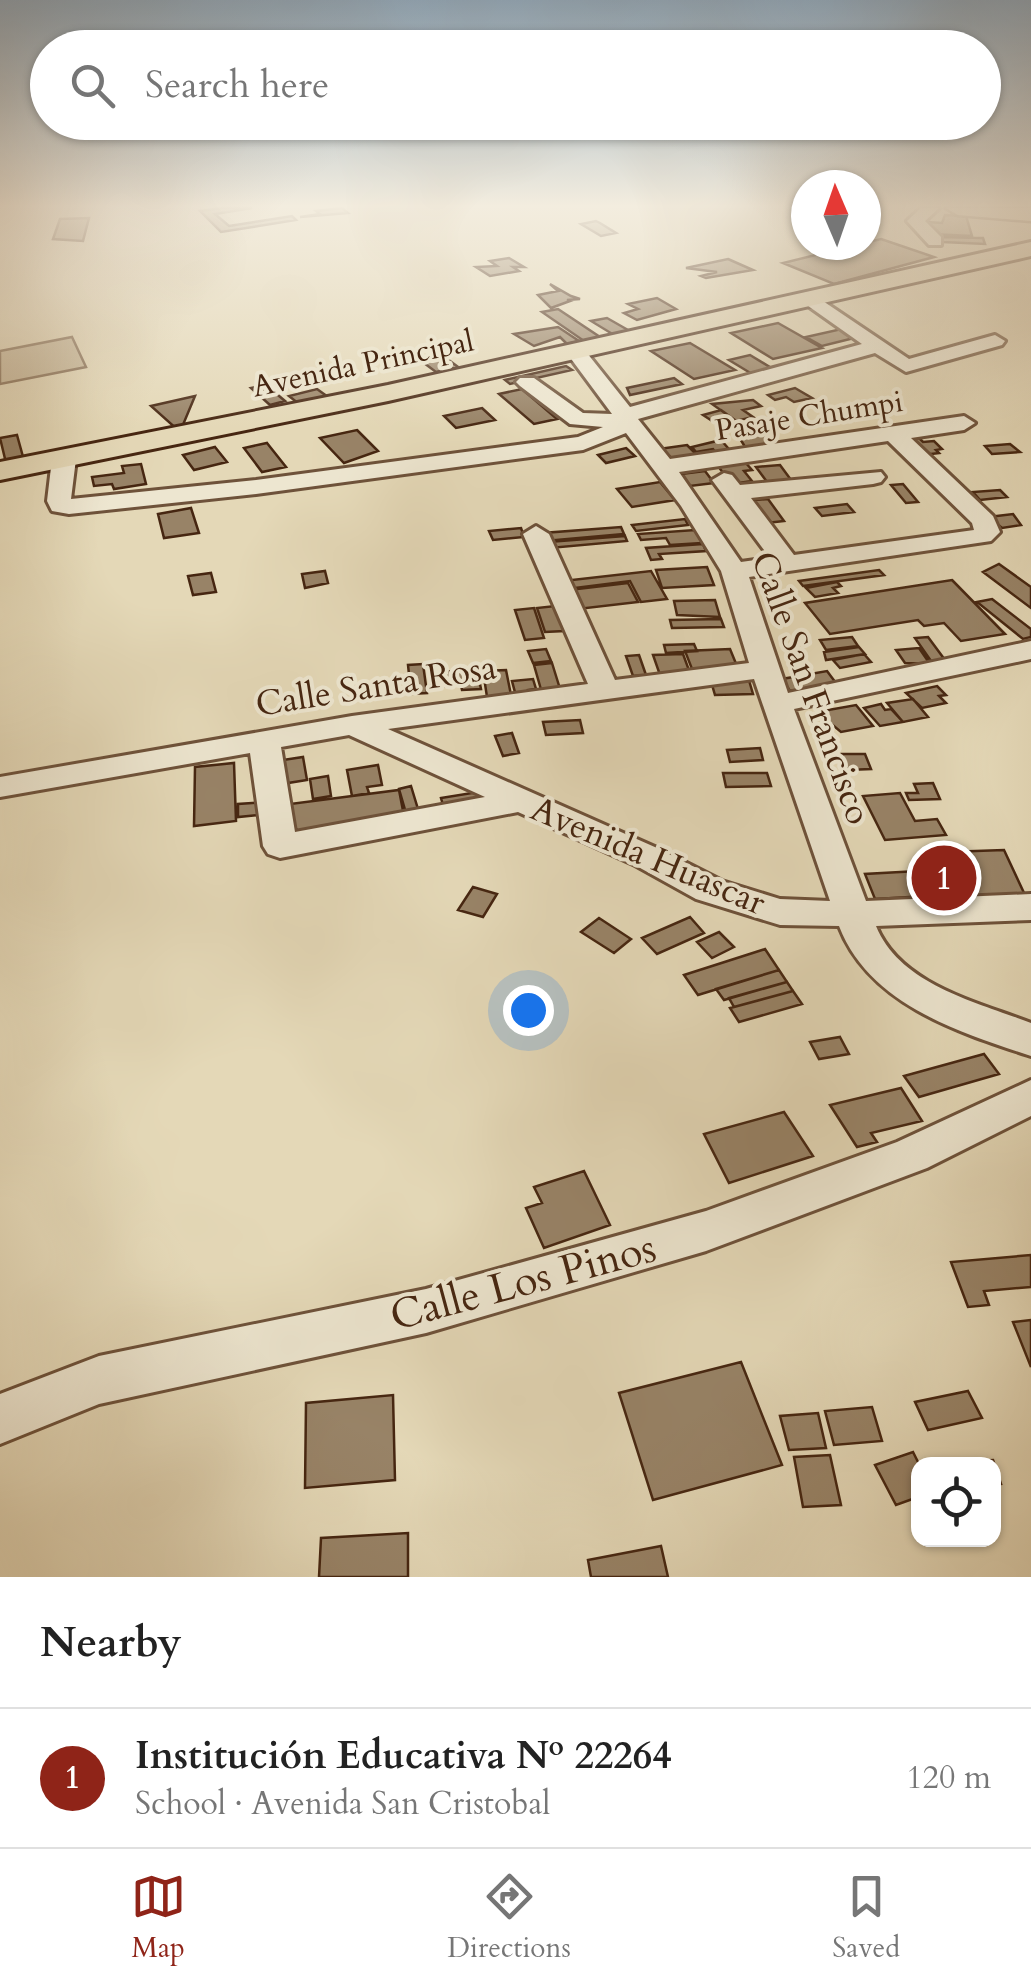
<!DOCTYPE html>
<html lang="en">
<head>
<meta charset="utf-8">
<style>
  body { margin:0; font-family:Cardo,serif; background:#f2f2f2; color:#222 }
  .controls { position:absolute; right:30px; bottom:30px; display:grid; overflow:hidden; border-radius:20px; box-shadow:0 2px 8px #0004 }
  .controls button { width:90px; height:90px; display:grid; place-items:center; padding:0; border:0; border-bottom:2px solid #e0e0e0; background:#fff; color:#222; font:50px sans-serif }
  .compass { position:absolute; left:791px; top:170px; width:90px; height:90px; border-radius:50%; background:#fff; box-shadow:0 2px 8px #0004; rotate:358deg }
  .you { position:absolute; left:528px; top:1010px; width:35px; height:35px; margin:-25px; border:8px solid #fff; border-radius:50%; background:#1a73e8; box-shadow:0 0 0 15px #1a73e833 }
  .badge { display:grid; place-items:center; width:65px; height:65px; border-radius:50%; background:#8f2418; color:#fff; font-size:32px; font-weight:700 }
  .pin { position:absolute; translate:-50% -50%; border:5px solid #fff; box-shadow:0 2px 10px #0006 }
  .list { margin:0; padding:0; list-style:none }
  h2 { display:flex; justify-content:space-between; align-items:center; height:130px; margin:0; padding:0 40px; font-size:42px }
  h2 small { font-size:32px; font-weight:400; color:#767676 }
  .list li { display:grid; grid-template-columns:65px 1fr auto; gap:30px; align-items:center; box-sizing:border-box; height:140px; padding:0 40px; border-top:2px solid #e0e0e0 }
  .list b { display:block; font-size:38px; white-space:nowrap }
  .list p { margin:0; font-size:32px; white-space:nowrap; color:#767676 }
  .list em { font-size:32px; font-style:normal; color:#767676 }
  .icon { flex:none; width:55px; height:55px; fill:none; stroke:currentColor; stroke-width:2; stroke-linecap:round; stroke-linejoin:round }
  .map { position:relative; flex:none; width:1031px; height:1577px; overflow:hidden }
  .search { position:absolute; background:#fff; box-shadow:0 2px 8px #0004; left:30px; right:30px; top:30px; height:110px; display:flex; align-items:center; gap:25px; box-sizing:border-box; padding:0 35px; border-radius:55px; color:#767676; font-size:38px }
  .sheet { height:270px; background:#fff }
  nav { display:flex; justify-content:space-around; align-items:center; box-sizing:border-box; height:140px; border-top:2px solid #e0e0e0; background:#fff; font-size:28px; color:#767676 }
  nav a { display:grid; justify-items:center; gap:5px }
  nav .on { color:#8f2418 }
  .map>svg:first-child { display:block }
  .green { fill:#c9ba9b; stroke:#887056; stroke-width:2.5 }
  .building { fill:#988367; stroke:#462611; stroke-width:2.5 }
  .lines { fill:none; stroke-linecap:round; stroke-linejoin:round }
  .minor-casing { stroke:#6e523a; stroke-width:6 }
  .major-casing { stroke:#462611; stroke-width:6 }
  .highway-casing { stroke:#462611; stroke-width:5 }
  .minor { fill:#ede6d0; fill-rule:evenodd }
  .major { fill:#e4d8b7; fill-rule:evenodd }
  .highway { fill:#e4d8b7; fill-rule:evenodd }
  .labels { text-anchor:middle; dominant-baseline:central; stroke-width:8; stroke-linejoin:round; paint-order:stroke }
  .far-street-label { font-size:30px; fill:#462611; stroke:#ede6d0 }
  .street-label { font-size:35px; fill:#462611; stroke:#ede6d0 }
  .near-street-label { font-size:42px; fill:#462611; stroke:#ede6d0 }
</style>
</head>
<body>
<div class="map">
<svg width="1031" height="1577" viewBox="0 0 1031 1577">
  <rect width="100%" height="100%" fill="#e4d8b7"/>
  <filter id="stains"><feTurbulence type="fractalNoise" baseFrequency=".002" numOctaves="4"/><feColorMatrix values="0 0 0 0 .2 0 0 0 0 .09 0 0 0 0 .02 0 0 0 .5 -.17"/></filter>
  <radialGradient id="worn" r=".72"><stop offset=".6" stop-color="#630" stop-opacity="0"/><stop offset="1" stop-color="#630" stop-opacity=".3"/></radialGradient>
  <!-- green -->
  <path class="green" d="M72,337l14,30 -86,17v-33z"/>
  <!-- building -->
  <path class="building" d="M222,208h30l-37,6 14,12 63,-10 4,4 -75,12 -21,-21z
    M342,208l6,5 -48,4 20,-3 -4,-3z
    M945,215l21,1 6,20 -42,-2 -6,-6 4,-6 14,1z
    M89,218l-6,23 -30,-2 7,-20z
    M596,221l4,2 16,10 -15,3 -20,-12z
    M940,237l43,1 2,6 -42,-2z
    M881,239l53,18 -100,27 -51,-21z
    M509,258l15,9h-11l6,4 -29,5 -14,-9 21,-1 -7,-5z
    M728,259l25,11 -47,8 -5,-2 16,-4 -31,-4z
    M550,284l21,12 9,3 -13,1 3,1 -19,7 -13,-13 20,-4z
    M657,298l19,11 -39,11 -13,-7 14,-4 -10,-5z
    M558,309l42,28 -16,4 -42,-29z
    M607,318l28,16 -16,4 -28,-17z
    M778,323l44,25 -49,11 -42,-26z
    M558,327l21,14 -12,3 -7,-7 -26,9 -20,-12z
    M846,328l16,8 -40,10 -16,-9z
    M690,343l45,27 -41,9 -43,-28z
    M442,355l16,12 -22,5 -16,-12z
    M750,355l28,17 -21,5 -28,-17z
    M566,366l6,4 -62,14 -5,-4z
    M674,378l8,6 -52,11 -3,-7z
    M266,385l19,16 -15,4 -19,-17z
    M795,388l17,10 -18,4 -8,-5 -11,3 -7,-5z
    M317,389l11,8 -29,7 -10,-8z
    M522,389l35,30 -23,5 -35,-30z
    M195,396l-15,36 -29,-26z
    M753,400l8,6 -18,4 10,7 -17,4 -24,-17z
    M482,408l13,12 -39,8 -12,-12z
    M721,410l22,16 -17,4 -23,-15z
    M357,430l21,21 -34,12 -24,-25z
    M769,431l11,16 -33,3 -10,-16z
    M17,435l8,29 -18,3 -7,-29z
    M919,438l4,4 11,-1 8,8 -6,1 3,3 -16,2 -15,-16z
    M721,440l14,16 -15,2 -7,-9 -17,3 -4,-5z
    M267,443l19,24 -24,5 -18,-24z
    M1010,444l10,8 -28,2 -7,-8z
    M687,445l12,12 -28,4 -19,-11z
    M215,447l12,15 -33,8 -11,-15z
    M626,448l9,8 -29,7 -8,-8z
    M745,462l7,8 -8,1 8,10 -20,3 -15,-19z
    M141,464l5,20 -32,5 -2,-5 -18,2 -2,-9 32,-4 -2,-7z
    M780,465l14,19 -24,2 -14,-19z
    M705,471l9,12 -24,3 -9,-12z
    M660,482l15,18 -43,7 -15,-18z
    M903,484l15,18 -12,1 -15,-18z
    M1000,490l7,7 -27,3 -7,-8z
    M768,499l16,22 -26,3 -15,-23z
    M847,504l7,8 -32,4 -7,-8z
    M191,508l8,25 -35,5 -6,-24z
    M1013,514l8,11 -19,3 -13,-11z
    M685,519l3,6 -52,6 -4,-6z
    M621,527l3,7 -79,7 -2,-8z
    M521,528l3,9 -31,3 -4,-9z
    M695,530l7,13 -32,2 -4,-7 -25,2 -3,-6z
    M625,536l2,5 -77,7 -2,-6z
    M703,544l3,7 -47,3 3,5 -11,1 -5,-12z
    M999,564l32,23v21l-48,-36z
    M707,567l7,18 -52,3 -6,-18z
    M879,570l5,5 -81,11 -4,-5z
    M325,571l3,12 -23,5 -3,-14z
    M651,571l16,28 -26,3 -11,-21 -63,8 -4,-8z
    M211,573l5,19 -23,3 -5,-19z
    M952,580l53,54 -44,7 -17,-18 -20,3 -6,-6 -88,14 -25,-31z
    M837,582l4,4 -8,2 5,5 -23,4 -9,-9z
    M628,583l10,19 -60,7 -9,-19z
    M992,599l39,30v8l-8,2 -46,-37z
    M715,600l5,17 -43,-2 -3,-14z
    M555,606l9,25 -19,1 -8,-24z
    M534,608l10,30 -19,2 -10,-30z
    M721,619l3,8 -52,1 -2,-8z
    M852,637l6,9 -32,4 -6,-10z
    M928,637l17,23 -14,1 -16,-23z
    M694,644l3,7 -31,2 -2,-8z
    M859,647l6,7 -39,6 -2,-8z
    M919,648l11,16 -25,-1 -9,-13z
    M546,649l5,12 -18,2 -5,-12z
    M730,649l7,17 -45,3 -7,-18z
    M683,654l7,19 -30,2 -7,-20z
    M864,654l7,8 -31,6 -7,-8z
    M639,655l7,20 -13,1 -7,-20z
    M552,663l9,29 -19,1 -8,-28z
    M423,664l4,29 -16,1 -3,-29z
    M477,669l4,20 -19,1 -1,-5 -29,2 -3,-14z
    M506,670l5,25 -24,2 -4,-26z
    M827,671l9,12 -46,8 -8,-12z
    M748,677l5,17 -38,1 -5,-17z
    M533,679l3,10 -8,1 1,4 -13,2 -4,-15z
    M937,686l9,9 -7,1 7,7 -24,5 -16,-15z
    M913,699l15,18 -25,5 -16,-19z
    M881,704l4,6 6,-1 12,13 -23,4 -16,-18z
    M856,705l17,21 -32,6 -24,-20z
    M580,720l3,13 -37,2 -3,-13z
    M512,733l7,20 -16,3 -8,-20z
    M760,748l3,12 -33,2 -3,-12z
    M842,754h23l6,15 -24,1z
    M303,757l4,23 -19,3 -5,-23z
    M234,763l2,58 -42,5 1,-59z
    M378,765l4,20 -15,2 2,6 -17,3 -5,-26z
    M723,773h44l4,13 -45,1z
    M328,776l3,20 -18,3 -3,-20z
    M933,783l7,16 -31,1 -3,-7h12l-4,-9z
    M411,786l7,23 17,-3 2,9 -29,5 -9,-31z
    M399,790l6,31 -111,11 -4,-28z
    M478,792l20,12 -53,8 -4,-14z
    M900,793l15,28 22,-2 9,16 -61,5 -22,-44z
    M269,802v12l-31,3v-13z
    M1004,850l21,45 -58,2 -19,-45z
    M919,856h19l16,40h-20z
    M918,871l10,25 -53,3 -10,-25z
    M473,887l24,7 -14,23 -25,-7z
    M690,917l14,16 -47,21 -15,-16z
    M599,918l32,21 -17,14 -33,-21z
    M719,932l15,15 -22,11 -15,-16z
    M765,949l14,21 -81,25 -14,-20z
    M779,970l8,12 -63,18 -8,-11z
    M787,982l6,9 -59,16 -5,-9z
    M793,991l9,13 -63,18 -9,-14z
    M840,1037l9,17 -30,5 -9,-17z
    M984,1054l15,20 -80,23 -15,-21z
    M901,1088l21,33 -51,12 6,9 -20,5 -27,-42z
    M784,1112l29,44 -84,27 -25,-49z
    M584,1171l26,54 -66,23 -18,-40 16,-5 -8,-16z
    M1031,1255v32l-47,4 5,14 -21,2 -17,-45z
    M1031,1320v47l-18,-45z
    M741,1362l41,103 -129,35 -34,-107z
    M968,1391l14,27 -54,12 -13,-28z
    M393,1395l2,85 -90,8 1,-85z
    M872,1407l10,34 -48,4 -9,-34z
    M818,1413l8,35 -37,2 -9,-34z
    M913,1452l6,12 -1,33 -22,8 -21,-40z
    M830,1455l11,50 -38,2 -9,-50z
    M993,1460l8,24 -7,1v-21l-49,-1z
    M408,1533v44h-89l2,-39z
    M661,1546l7,31h-77l-3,-17z"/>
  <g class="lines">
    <!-- minor casing -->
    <g class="minor-casing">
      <path id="minor" d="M921,208h18l-14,13 16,16v8h-12l-22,-24z
        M811,293l98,66 86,-24 10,6 -3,4 -96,27 -31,-19 -237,66 32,40 294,-43 11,7 -11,7 -53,8 82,78 7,16 -9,9 -242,36 39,116 243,-52v18l-237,50 72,192 165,-7v26l-155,6c24,59 101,76 155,97v33c-73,-24 -162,-52 -192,-130l-59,-1 -84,-26 -63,-35 -115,-52 -238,46 -12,-4 -5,-8 -13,-93 -250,44v-20l352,-61 236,-32 -65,-150 13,-8 13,8 66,146 134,-17 -28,-92 -40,-65 -55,-73 -43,17 -327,44 -187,20 -17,-3 -5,-10 5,-42 12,-7 12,7 -5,40 185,-19 322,-43 25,-10 -33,-3 -50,-38 -4,-4 4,-4h14l49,35 29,1 -46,-62 3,-4h14l47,59 232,-63 -58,-41 -2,-4zM888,441l84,82 2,7 -180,25 -43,-57 122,-14 8,-2 4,-5 -4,-5 -141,13 -8,-10 -8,-2 -12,7 58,78 -29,4 -62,-90zM754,679l76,222 -50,-2 -58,-18 -65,-33 -269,-119zM349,735l136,62 -190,35 -14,-85z
        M1031,1080v36l-104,52 -221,83 -280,82 -327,71 -99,40v-50l99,-38 327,-67 280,-78 191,-69z"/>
    </g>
    <!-- major casing -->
    <g class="major-casing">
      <path id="major" d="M1031,242v14l-643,145 -388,79v-18l388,-77z"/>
    </g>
    <!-- highway casing -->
    <g class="highway-casing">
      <path id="highway" d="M946,208h85v13l-73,-6z"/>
    </g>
    <!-- minor -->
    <use href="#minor" class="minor"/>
    <!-- major -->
    <use href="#major" class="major"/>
    <!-- highway -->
    <use href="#highway" class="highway"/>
  </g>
  <!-- sky -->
  <linearGradient id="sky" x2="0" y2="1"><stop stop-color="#91aabe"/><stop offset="0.48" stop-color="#f3eddf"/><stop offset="1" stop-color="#f3eddf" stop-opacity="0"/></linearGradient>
  <rect width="1031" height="429" fill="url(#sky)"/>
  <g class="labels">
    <!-- far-street labels -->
    <g class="far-street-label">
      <text transform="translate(363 364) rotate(-12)">Avenida Principal</text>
      <text transform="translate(809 416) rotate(-9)">Pasaje Chumpi</text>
    </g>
    <!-- street labels -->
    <g class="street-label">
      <text transform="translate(376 686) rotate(-9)">Calle Santa Rosa</text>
      <text transform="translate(811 688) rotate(70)">Calle San Francisco</text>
      <text transform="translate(648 856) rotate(23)">Avenida Huascar</text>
    </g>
    <!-- near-street labels -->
    <g class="near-street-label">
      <text transform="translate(523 1282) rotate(-15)">Calle Los Pinos</text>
    </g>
  </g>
  <rect width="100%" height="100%" filter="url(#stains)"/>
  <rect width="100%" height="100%" fill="url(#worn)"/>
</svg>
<div class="controls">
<button><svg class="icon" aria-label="locate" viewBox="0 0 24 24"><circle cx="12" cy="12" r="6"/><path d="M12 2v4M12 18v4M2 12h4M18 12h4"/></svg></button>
</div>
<svg class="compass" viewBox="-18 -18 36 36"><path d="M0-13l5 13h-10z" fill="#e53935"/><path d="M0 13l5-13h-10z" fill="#767676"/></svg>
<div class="you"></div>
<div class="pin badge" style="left:944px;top:878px">1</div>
<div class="search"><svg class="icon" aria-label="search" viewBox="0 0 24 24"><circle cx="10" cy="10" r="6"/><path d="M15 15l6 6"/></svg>Search here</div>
</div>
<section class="sheet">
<h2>Nearby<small></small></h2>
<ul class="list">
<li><span class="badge">1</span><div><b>Institución Educativa Nº 22264</b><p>School · Avenida San Cristobal</p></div><em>120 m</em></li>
</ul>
</section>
<nav>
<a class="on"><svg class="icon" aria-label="map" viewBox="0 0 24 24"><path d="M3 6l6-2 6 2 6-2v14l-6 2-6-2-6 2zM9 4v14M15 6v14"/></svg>Map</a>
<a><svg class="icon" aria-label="directions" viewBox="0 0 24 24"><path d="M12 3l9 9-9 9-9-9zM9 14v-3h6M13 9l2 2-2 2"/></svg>Directions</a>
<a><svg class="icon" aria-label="saved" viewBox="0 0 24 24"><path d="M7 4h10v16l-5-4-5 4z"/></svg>Saved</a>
</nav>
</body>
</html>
